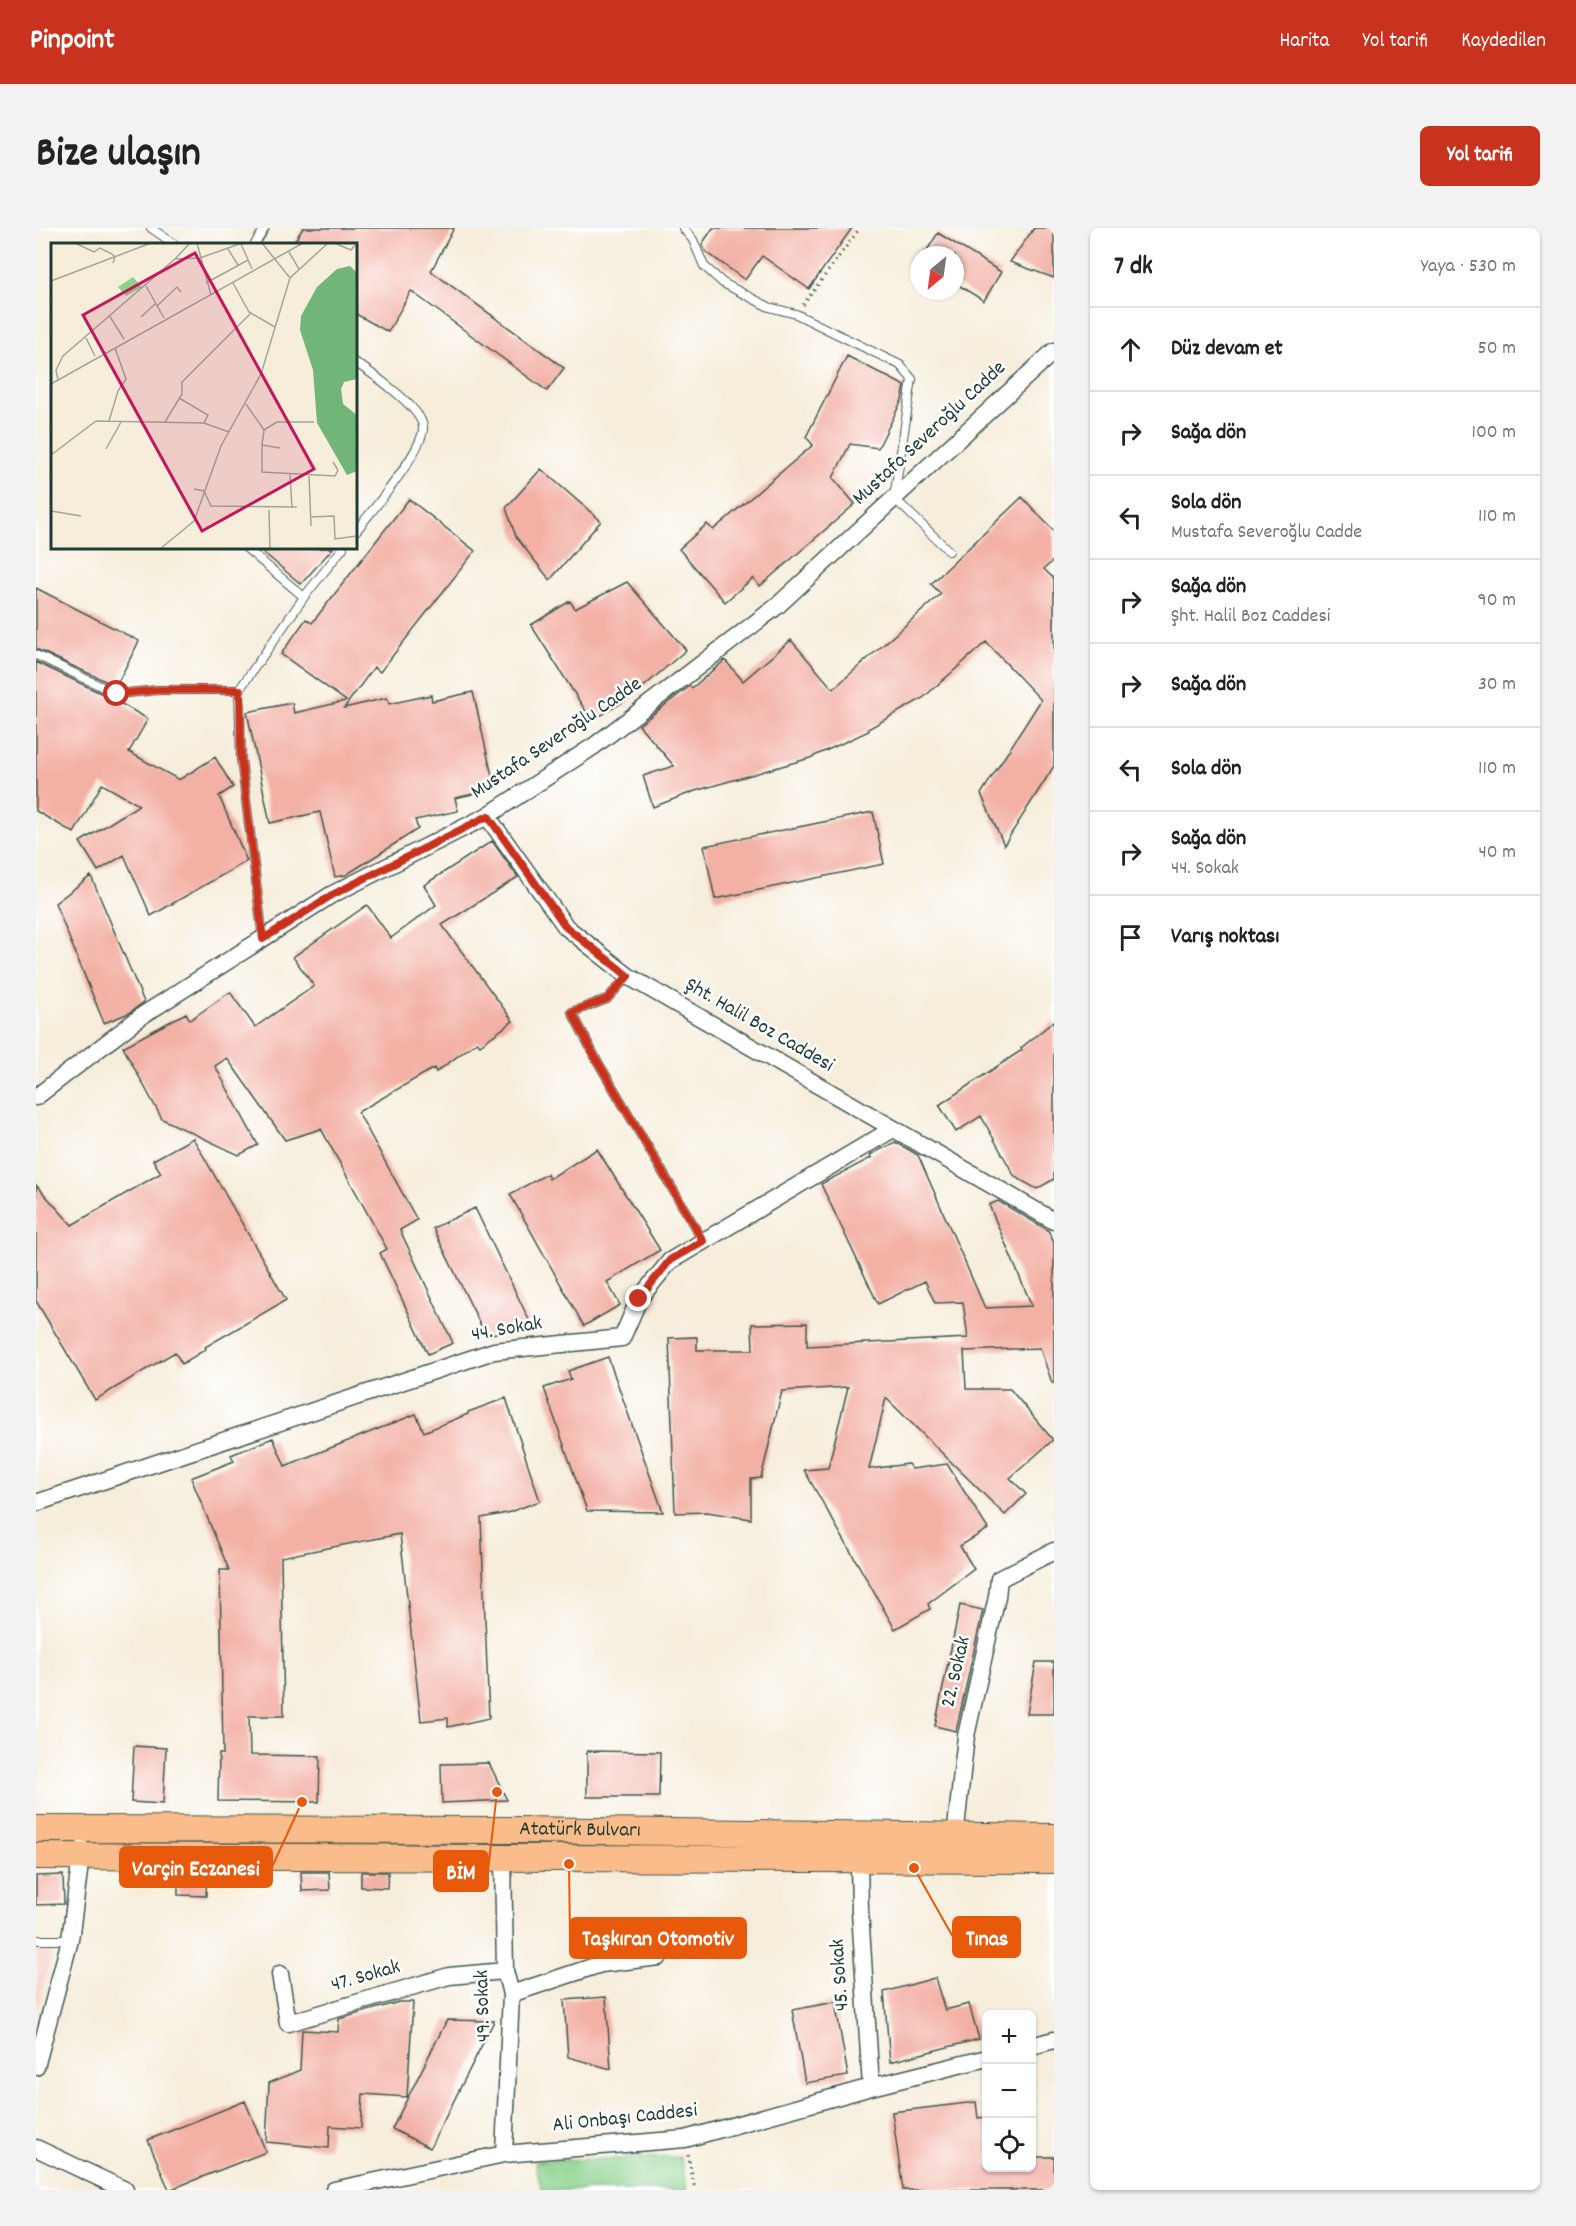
<!DOCTYPE html>
<html lang="tr">
<head>
<meta charset="utf-8">
<style>
  body { margin:0; font-family:Dekko,sans-serif; background:#f2f2f2; color:#222 }
  .controls { position:absolute; right:18px; bottom:18px; display:grid; overflow:hidden; border-radius:9px; box-shadow:0 2px 4px #0004 }
  .controls button { width:54px; height:54px; display:grid; place-items:center; padding:0; border:0; border-bottom:2px solid #e0e0e0; background:#fff; color:#222; font:30px sans-serif }
  .compass { position:absolute; left:874px; top:18px; width:54px; height:54px; border-radius:50%; background:#fff; box-shadow:0 2px 4px #0004; rotate:209deg }
  .stop { position:absolute; width:18px; height:18px; margin:-14px; border:4px solid #c8321e; border-radius:50%; background:#fff }
  .stop.end { background:#c8321e; border-color:#fff; box-shadow:0 2px 6px #0008 }
  .list { margin:0; padding:0; list-style:none }
  h2 { display:flex; justify-content:space-between; align-items:center; height:78px; margin:0; padding:0 24px; font-size:26px }
  h2 small { font-size:20px; font-weight:400; color:#767676 }
  .list li { display:grid; grid-template-columns:39px 1fr auto; gap:18px; align-items:center; box-sizing:border-box; height:84px; padding:0 24px; border-top:2px solid #e0e0e0 }
  .list b { display:block; font-size:22px; white-space:nowrap }
  .list p { margin:0; font-size:20px; white-space:nowrap; color:#767676 }
  .list em { font-size:20px; font-style:normal; color:#767676 }
  .icon { flex:none; width:33px; height:33px; fill:none; stroke:currentColor; stroke-width:2; stroke-linecap:round; stroke-linejoin:round }
  .map { position:relative; flex:none; width:1018px; height:1962px; overflow:hidden; border-radius:9px }
  header { display:flex; align-items:center; gap:36px; box-sizing:border-box; height:84px; padding:0 30px; background:#c8321e; color:#fff }
  header strong { font-size:28px }
  nav { display:flex; gap:33px; margin-inline-start:auto; font-size:21px }
  .intro { display:flex; align-items:center; justify-content:space-between; box-sizing:border-box; height:144px; padding:0 36px }
  h1 { margin:0; font-size:42px }
  .button { padding:15px 27px; border-radius:9px; background:#c8321e; color:#fff; font-size:21px; font-weight:700 }
  main { display:flex; gap:36px; padding:0 36px }
  aside { flex:1; background:#fff; border-radius:9px; box-shadow:0 2px 4px #0004 }
  .map>svg:first-child { display:block }
  .built { fill:#f7d0cb }
  .green { fill:#8cd38e; stroke:#568861; stroke-width:1.5 }
  .building { fill:#f3b0a4 }
  .lines { fill:none; stroke-linecap:round; stroke-linejoin:round }
  .lane-casing { stroke:#3f574d; stroke-width:10 }
  .street-casing { stroke:#3f574d; stroke-width:19 }
  .primary-casing { stroke:#3f574d; stroke-width:28 }
  .path { stroke:#3f574d; stroke-width:3; stroke-dasharray:1.5 4.5; stroke-linecap:butt }
  .lane { stroke:#fff; stroke-width:8 }
  .street { stroke:#fff; stroke-width:16 }
  .primary { stroke:#f9bc8a; stroke-width:26 }
  .route { stroke:#c8321e; stroke-width:8 }
  .labels { text-anchor:middle; dominant-baseline:central; stroke-width:5; stroke-linejoin:round; paint-order:stroke }
  .street-label { font-size:21px; fill:#1f3d34; stroke:#fff }
  .inset-road { fill:none; stroke:#a0a798; stroke-width:1.5 }
  .view { fill:#c2185b; fill-opacity:0.15; stroke:#c2185b; stroke-width:3 }
  .inset-edge { fill:none; stroke:#1f3d34; stroke-width:3 }
  .leader { fill:none; stroke:#e8590c; stroke-width:2 }
  .callout-dot { fill:#e8590c; stroke:#fff; stroke-width:2 }
  .callout { fill:#e8590c; stroke:#e8590c; stroke-width:2 }
  .callout-label { font-size:22px; text-anchor:middle; font-weight:bold; fill:#fff }
</style>
</head>
<body>
<header>
<strong>Pinpoint</strong>
<nav><a>Harita</a><a>Yol tarifi</a><a>Kaydedilen</a></nav>
</header>
<div class="intro"><h1>Bize ulaşın</h1><a class="button">Yol tarifi</a></div>
<main>
<div class="map">
<svg width="1018" height="1962" viewBox="0 0 1018 1962">
  <rect width="100%" height="100%" fill="#fff"/>
  <filter id="ink" filterUnits="userSpaceOnUse"><feTurbulence type="fractalNoise" baseFrequency=".0167" numOctaves="2"/><feDisplacementMap in="SourceGraphic" scale="12" xChannelSelector="R" yChannelSelector="G"/><feConvolveMatrix kernelMatrix="1 2 1 2 8 2 1 2 1" color-interpolation-filters="sRGB"/></filter>
  <filter id="wash" filterUnits="userSpaceOnUse"><feTurbulence type="fractalNoise" baseFrequency=".008" numOctaves="4" result="noise"/><feDisplacementMap in="SourceGraphic" scale="24" xChannelSelector="R" yChannelSelector="G"/><feGaussianBlur stdDeviation="1.35" result="paint"/><feColorMatrix in="noise" values="0 0 0 0 0 0 0 0 0 0 0 0 0 0 0 0 0 1.4 0 .05"/><feComposite in="paint" operator="in"/></filter>
  <g filter="url(#wash)">
    <rect width="100%" height="100%" fill="#f6eddb"/>
    <!-- built -->
    <path class="built" d="M0,1719l18,1 -18,64z"/>
    <!-- green -->
    <path class="green" d="M644,1929l7,33h-145l-7,-29z"/>
    <g id="blocks">
      <!-- building -->
      <path class="building" d="M267,0h151l-23,43 133,97 -17,23 -136,-100 -23,41 -32,-18v-70h-63z
        M677,0h139l-43,61 -47,-33 -17,24 -40,-29 -3,-7z
        M998,0h20v50l-44,-16z
        M902,5l63,39 -17,29 -29,-18v-28h-31z
        M811,128l58,30 -3,14 -24,48 -28,-4 -17,34 22,26 -95,82 -7,-8 -28,24 -46,-53 28,-25 6,6 100,-85 -7,-8z
        M505,241l60,52 -51,59 -34,-43 -10,-29z
        M986,269l32,34v29l-10,9 10,10v187l-50,79 -23,-51 60,-94 -55,-58 -63,56 -55,31 1,2 -59,27 -115,33 -42,16 -10,-31 31,-10 -35,-41 51,-39 2,2 33,-28 18,21 48,-41 42,49 108,-95 -10,-10z
        M373,271l66,52 -95,121 -6,-5 -30,41 43,-10 2,6 42,-9 1,6 41,-9 22,97 -40,9 3,13 -43,9 3,9 -72,46 -11,2 -15,-65 -50,11 -23,-111 45,-9 2,10 52,-12 -65,-47 25,-35 6,4z
        M222,320h75l-32,36z
        M591,354l59,68 -53,46 -41,25 -61,-96 39,-24 5,8z
        M0,360l103,53 -23,45 -80,-37z
        M0,434l77,37 35,20 -19,33 50,28 36,-23 18,30 -14,9 28,65 -96,55 -27,-61 -26,16 -18,-29 59,-37 -37,-21 -28,49 -38,-22z
        M837,584l11,52 -169,35 -11,-53z
        M456,613l26,36 -76,48 71,96 -33,24 -3,-3 -41,30 -2,-4 -76,44 59,108 -17,10 53,113 -25,11 -48,-101 7,-4 -66,-120 -36,11 -58,-82 -12,8 43,79 -19,10 -77,-36 -39,-72 63,-34 4,7 40,-28 25,35 59,-41 -21,-29 74,-52 24,33 45,-33 -12,-20z
        M55,648l53,126 -15,11 -25,10 -49,-120z
        M1018,793v158l-17,10 -22,-12 -34,-61 -25,16 -17,-27 83,-55 -1,-2z
        M157,910l93,162 -81,47 1,2 -24,15 -7,-12 -80,48 -59,-99v-116l36,40 89,-52 -8,-13z
        M859,914l23,13 67,153 47,-2 -43,-101 9,-4 50,29 6,13v140h-2l-12,-35 -76,3 2,38h44l43,51 -43,38 16,16 -21,21 -119,-117 -17,71 39,-5 4,5 35,-5 41,65 -28,17 14,23 -46,35 2,5 -35,20 -91,-159 24,-2 20,-81 -66,4 -21,87 -10,1v40l-44,-7 -32,1 -6,-175 28,-1v13h56l-1,-26 55,-1v23l161,-8 -5,-36 -28,1 -10,-22 -47,23 -57,-120 50,-26 -1,-3z
        M561,921l63,101 -53,32 13,23 -36,21 -74,-132 37,-20 2,5z
        M439,980l55,114 -44,14 -53,-108z
        M572,1129l55,155 -76,-1 -43,-123 27,-9 -3,-8z
        M470,1170l34,103 -33,12 -26,5 8,200 -41,9v-9l-27,3 -21,-187 -119,23 3,159h-35l1,39 70,1 -1,46 -101,-1 1,-47h4l-3,-184h9l-38,-92 43,-17 -3,-6 42,-17 12,28 131,-52 8,18 44,-18v-2z
        M924,1377l23,5 -27,121 -21,-5z
        M1000,1434h18v52h-27z
        M98,1518l32,2 -3,56 -32,-2z
        M551,1523l73,1 -1,45h-72z
        M453,1535l18,37 -65,3 -1,-39z
        M142,1644h29l-1,24 -28,-1z
        M265,1644h28l1,18 -28,1z
        M325,1644h27l-1,16 -26,-1z
        M27,1647l1,29 -28,1v-29z
        M899,1750l10,32 24,-6 10,35 -89,23 -6,-70z
        M570,1769l5,72 -43,-12 -4,-57z
        M363,1774h14l-6,95 -44,-3 -2,34 -31,-2 -1,22 -63,-6 3,-59 31,-13 2,-40 36,2 1,-13z
        M799,1774l13,74 -43,7 -13,-73z
        M411,1792l47,1 -64,127 -38,-19z
        M209,1873l21,51 -97,38 -21,-50z
        M940,1874l2,16 9,-1v51h45v-11h22v33h-151l-11,-78z"/>
    </g>
  </g>
  <g filter="url(#ink)">
    <use href="#blocks" fill-opacity="0" stroke="#3f574d" stroke-width="1.5"/>
    <g class="lines">
      <!-- lane casing -->
      <g class="lane-casing">
        <path id="lane" d="M115,0l23,16
          M647,0l10,12 11,26 19,17 46,24 27,7 104,51 12,14 -18,119 55,53
          M219,16l10,-16
          M320,135c17,11 63,43 67,63 3,22 -53,87 -67,105
          M210,320l58,49 -65,93 2,69 22,180
          M268,369l39,-49
          M0,427l81,39 41,-4h81
          M592,748l-21,23 -35,13 23,45 108,184
          M0,1712h34"/>
      </g>
      <!-- street casing -->
      <g class="street-casing">
        <path id="street" d="M451,588l79,111 62,49 426,245
          M0,869l107,-82 188,-120 156,-79 107,-70 182,-139 278,-256
          M0,1275l458,-152 128,-13 17,-39 31,-38 223,-132
          M919,1609l11,-101 31,-139 2,-18 55,-28
          M467,1629l2,114 6,23 -7,160
          M823,1633l1,50 11,176
          M244,1746l8,49 161,-47 56,-5
          M475,1766l90,-30 58,-7
          M996,1818l22,-6
          M0,1839l34,-127 12,-91
          M0,1920l89,42
          M298,1962l170,-36 181,-15 186,-52 116,-29"/>
      </g>
      <!-- primary casing -->
      <g class="primary-casing">
        <g id="primary">
          <path id="s1" d="M0,1601l481,1 537,7"/>
          <path d="M0,1628l1018,4"/>
        </g>
      </g>
      <!-- path -->
      <path class="path" d="M767,77l57,-77
        M652,1927l7,35"/>
      <!-- lane -->
      <use href="#lane" class="lane"/>
      <!-- street -->
      <use href="#street" class="street"/>
      <!-- primary -->
      <use href="#primary" class="primary"/>
    </g>
  </g>
  <g class="lines" filter="url(#ink)">
    <!-- route -->
    <path class="route" d="M81,466l41,-4h82l1,69 22,180 69,-44 156,-79 78,111 62,49 -21,23 -35,13 23,45 108,184 -33,19 -31,39"/>
  </g>
  <g class="labels">
    <!-- street labels -->
    <g class="street-label">
      <text transform="translate(894 206) rotate(-43)">Mustafa Severoğlu Cadde</text>
      <text transform="translate(521 511) rotate(-34)">Mustafa Severoğlu Cadde</text>
      <text transform="translate(723 798) rotate(30)">Şht. Halil Boz Caddesi</text>
      <text transform="translate(471 1102) rotate(-10)">44. Sokak</text>
      <text transform="translate(921 1444) rotate(-77)">22. Sokak</text>
      <text stroke="none"><textPath href="#s1" startOffset="544">Atatürk Bulvarı</textPath></text>
      <text transform="translate(805 1747) rotate(-94)">45. Sokak</text>
      <text transform="translate(330 1749) rotate(-16)">47. Sokak</text>
      <text transform="translate(448 1778) rotate(-92)">49. Sokak</text>
      <text transform="translate(589 1891) rotate(-6)">Ali Onbaşı Caddesi</text>
    </g>
  </g>
  <!-- overview -->
  <g transform="translate(15 15)">
    <rect width="306" height="306" fill="#f6eddb"/>
    <path d="M82,34l9,10 -16,9 -8,-9z" fill="#8cd38e"/>
    <path d="M299,23l7,7v106l-13,3 -3,7 2,15 14,11v56l-10,4 -30,-52 -4,-53 -13,-40 1,-14 16,-29 20,-18z" fill="#71b579"/>
    <path class="inset-road" d="M24,0l19,9 6,-4 12,6 3,3 -2,6M146,0l14,52M211,0l28,35M283,0l17,7 4,-5M190,1l11,25M177,6l10,16M238,9l10,17M124,16l15,-16M0,38l100,-38M155,40l42,-23M182,40l16,29 26,15M95,43l18,32M106,63l20,-19 4,5M58,72l15,24M90,74l14,-13M35,95l9,18M7,137l-2,-10 7,-14 112,-97 25,-1 42,-15M0,141l252,-141M128,155l29,17 -4,8M195,161l18,26 -2,15 18,3M58,178l9,-30 8,-12 -11,-31M114,179l17,-28v-12l69,-69M213,187l13,-8h37M211,202v27l73,4 3,-6 -5,-8M55,206l15,-27M0,212l45,-34 108,2 25,9M239,231l2,34M258,233l2,50M143,246l10,2 7,15 86,1M218,267l1,39M0,268l30,5M259,274l24,-1 1,23 22,-3M109,306l34,-28 27,-75 40,-72 29,-96 38,-35"/>
    <path class="view" d="M144,10l119,216 -112,62 -119,-216z"/>
    <rect width="306" height="306" class="inset-edge"/>
  </g>
  <!-- callouts -->
  <path class="leader" d="M266 1574L236 1639M461 1564L452 1643M878 1640L917 1709M533 1636L534 1710"/>
  <g class="callout-dot">
    <circle cx="266" cy="1574" r="6"/>
    <circle cx="461" cy="1564" r="6"/>
    <circle cx="878" cy="1640" r="6"/>
    <circle cx="533" cy="1636" r="6"/>
  </g>
  <g class="callout">
    <rect x="84" y="1619" width="152" height="40" rx="6"/>
    <rect x="398" y="1623" width="54" height="40" rx="6"/>
    <rect x="917" y="1689" width="67" height="40" rx="6"/>
    <rect x="534" y="1690" width="176" height="40" rx="6"/>
  </g>
  <g class="callout-label">
    <text x="160" y="1647">Varçin Eczanesi</text>
    <text x="425" y="1651">BİM</text>
    <text x="951" y="1717">Tınas</text>
    <text x="622" y="1717">Taşkıran Otomotiv</text>
  </g>
</svg>
<div class="controls">
<button>+</button>
<button>−</button>
<button><svg class="icon" aria-label="locate" viewBox="0 0 24 24"><circle cx="12" cy="12" r="6"/><path d="M12 2v4M12 18v4M2 12h4M18 12h4"/></svg></button>
</div>
<svg class="compass" viewBox="-18 -18 36 36"><path d="M0-13l5 13h-10z" fill="#e53935"/><path d="M0 13l5-13h-10z" fill="#767676"/></svg>
<div class="stop" style="left:81px;top:466px"></div>
<div class="stop end" style="left:603px;top:1071px"></div>
</div>
<aside>
<h2>7 dk<small>Yaya · 530 m</small></h2>
<ul class="list">
<li><svg class="icon" aria-label="ahead" viewBox="0 0 24 24"><path d="M12 20V5M6 11l6-6 6 6"/></svg><div><b>Düz devam et</b></div><em>50 m</em></li>
<li><svg class="icon" aria-label="right" viewBox="0 0 24 24"><path d="M7 20v-9h11M14 6l5 5-5 5"/></svg><div><b>Sağa dön</b></div><em>100 m</em></li>
<li><svg class="icon" aria-label="left" viewBox="0 0 24 24"><path d="M17 20v-9H6M10 6l-5 5 5 5"/></svg><div><b>Sola dön</b><p>Mustafa Severoğlu Cadde</p></div><em>110 m</em></li>
<li><svg class="icon" aria-label="right" viewBox="0 0 24 24"><path d="M7 20v-9h11M14 6l5 5-5 5"/></svg><div><b>Sağa dön</b><p>Şht. Halil Boz Caddesi</p></div><em>90 m</em></li>
<li><svg class="icon" aria-label="right" viewBox="0 0 24 24"><path d="M7 20v-9h11M14 6l5 5-5 5"/></svg><div><b>Sağa dön</b></div><em>30 m</em></li>
<li><svg class="icon" aria-label="left" viewBox="0 0 24 24"><path d="M17 20v-9H6M10 6l-5 5 5 5"/></svg><div><b>Sola dön</b></div><em>110 m</em></li>
<li><svg class="icon" aria-label="right" viewBox="0 0 24 24"><path d="M7 20v-9h11M14 6l5 5-5 5"/></svg><div><b>Sağa dön</b><p>44. Sokak</p></div><em>40 m</em></li>
<li><svg class="icon" aria-label="arrive" viewBox="0 0 24 24"><path d="M6 21V4h12l-3 4 3 4H6"/></svg><div><b>Varış noktası</b></div></li>
</ul>
</aside>
</main>
</body>
</html>
